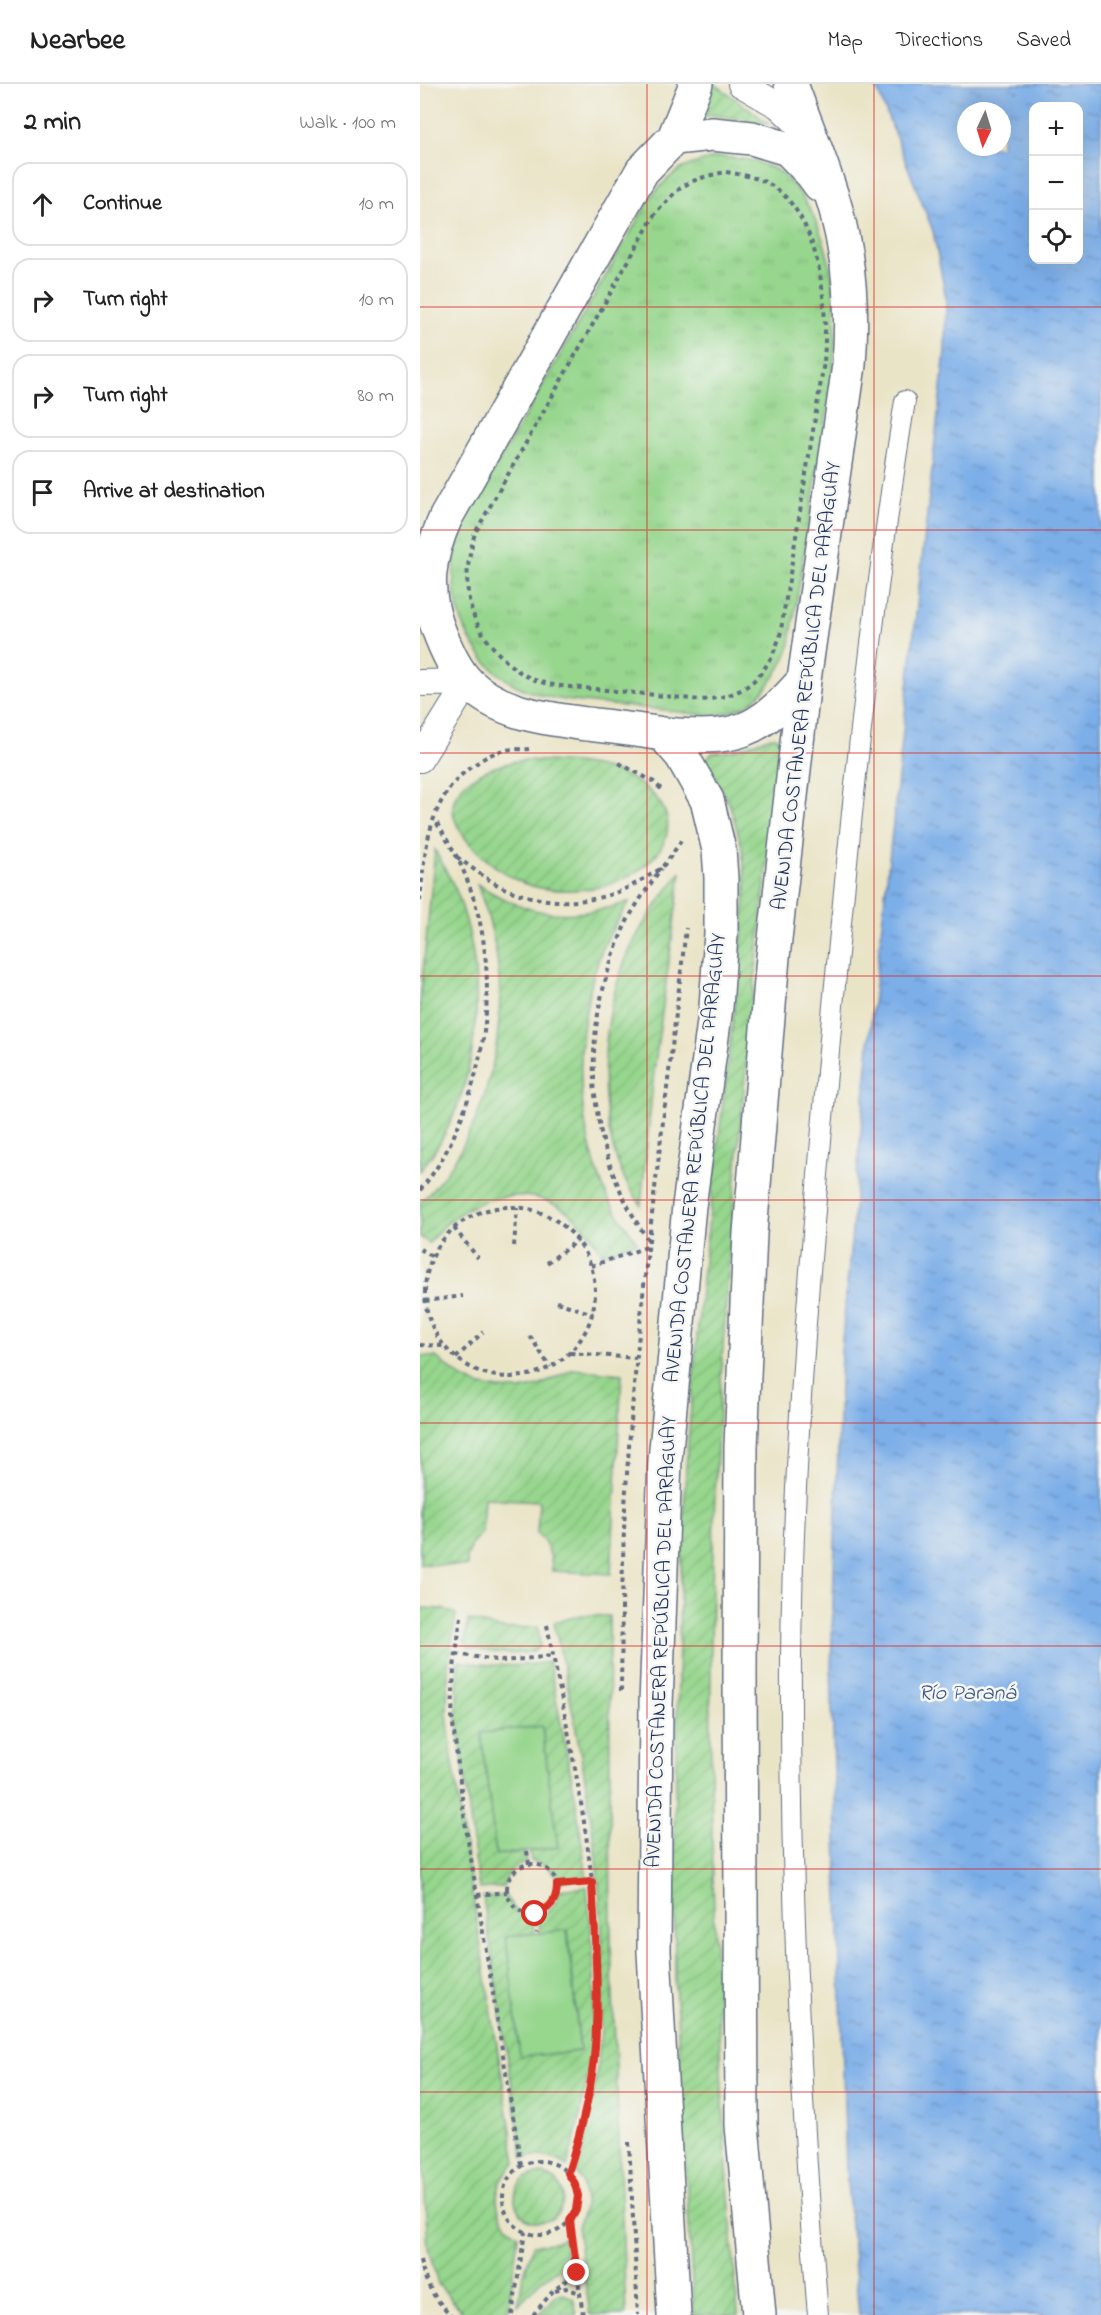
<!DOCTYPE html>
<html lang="en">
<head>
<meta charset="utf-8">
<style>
  body { margin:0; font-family:"Indie Flower",sans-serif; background:#f2f2f2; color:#222 }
  .controls { position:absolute; right:18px; top:18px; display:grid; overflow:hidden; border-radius:12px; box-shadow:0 6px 24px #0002 }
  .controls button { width:54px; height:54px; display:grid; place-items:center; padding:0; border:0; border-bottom:2px solid #e0e0e0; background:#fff; color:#222; font:30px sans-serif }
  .compass { position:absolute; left:537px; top:18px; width:54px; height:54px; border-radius:50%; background:#fff; box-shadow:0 6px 24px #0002; rotate:184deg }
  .stop { position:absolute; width:18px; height:18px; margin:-14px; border:4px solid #d93025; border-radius:50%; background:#fff }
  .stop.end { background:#d93025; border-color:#fff; box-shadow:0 2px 6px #0008 }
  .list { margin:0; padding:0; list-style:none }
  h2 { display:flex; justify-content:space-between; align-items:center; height:78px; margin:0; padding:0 24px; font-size:26px }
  h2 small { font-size:20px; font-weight:400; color:#767676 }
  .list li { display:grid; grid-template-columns:39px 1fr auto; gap:18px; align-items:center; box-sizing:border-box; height:84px; margin:0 12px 12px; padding:0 12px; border:2px solid #e0e0e0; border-radius:18px }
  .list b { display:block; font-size:22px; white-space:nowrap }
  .list em { font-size:20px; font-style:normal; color:#767676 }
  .icon { flex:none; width:33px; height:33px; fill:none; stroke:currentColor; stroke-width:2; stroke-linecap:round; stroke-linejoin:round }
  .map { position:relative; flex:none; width:681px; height:2231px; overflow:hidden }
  header { display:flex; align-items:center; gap:36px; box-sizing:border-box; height:84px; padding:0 30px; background:#fff; border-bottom:2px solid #e0e0e0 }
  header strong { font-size:28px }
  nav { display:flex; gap:33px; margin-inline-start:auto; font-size:21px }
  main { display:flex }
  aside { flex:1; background:#fff }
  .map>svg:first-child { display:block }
  .grass { fill:#96d68d; stroke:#588276; stroke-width:1.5 }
  .park { fill:url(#park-tufts); stroke:#588276; stroke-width:1.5 }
  .garden { fill:url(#garden-furrows); stroke:#588276; stroke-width:1.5 }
  .water { fill:url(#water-ripples); stroke:#4c6ea3; stroke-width:1.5; fill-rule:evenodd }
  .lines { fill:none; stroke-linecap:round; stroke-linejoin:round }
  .pedestrian-casing { stroke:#636e83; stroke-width:22 }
  .minor-casing { stroke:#636e83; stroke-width:28 }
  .secondary-casing { stroke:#636e83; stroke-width:36 }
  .path { stroke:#636e83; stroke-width:4; stroke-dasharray:4.5 4.5; stroke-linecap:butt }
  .pedestrian { stroke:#fff; stroke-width:20 }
  .minor { stroke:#fff; stroke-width:26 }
  .secondary { stroke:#fff; stroke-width:33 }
  .route { stroke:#d93025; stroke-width:8 }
  .grid { fill:none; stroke:#d62828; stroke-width:1.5; stroke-opacity:0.55 }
  .labels { text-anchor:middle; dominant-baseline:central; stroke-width:5; stroke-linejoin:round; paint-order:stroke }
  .street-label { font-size:21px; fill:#1b2f5e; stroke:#f6f6f2 }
  .water-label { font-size:22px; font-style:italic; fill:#385587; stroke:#f6f6f2 }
</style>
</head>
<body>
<header>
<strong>Nearbee</strong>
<nav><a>Map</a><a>Directions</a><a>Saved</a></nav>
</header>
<main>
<aside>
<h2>2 min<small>Walk · 100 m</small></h2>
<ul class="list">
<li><svg class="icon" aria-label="ahead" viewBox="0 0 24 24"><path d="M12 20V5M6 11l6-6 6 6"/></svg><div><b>Continue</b></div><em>10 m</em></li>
<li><svg class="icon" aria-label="right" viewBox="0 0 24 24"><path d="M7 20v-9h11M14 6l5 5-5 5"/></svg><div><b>Turn right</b></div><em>10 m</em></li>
<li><svg class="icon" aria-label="right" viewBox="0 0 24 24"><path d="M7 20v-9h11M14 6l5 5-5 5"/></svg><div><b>Turn right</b></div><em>80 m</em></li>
<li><svg class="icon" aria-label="arrive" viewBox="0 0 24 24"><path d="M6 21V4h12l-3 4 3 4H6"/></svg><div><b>Arrive at destination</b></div></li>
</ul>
</aside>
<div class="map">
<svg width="681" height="2231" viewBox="0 0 681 2231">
  <defs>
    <pattern id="park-tufts" width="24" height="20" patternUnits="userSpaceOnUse" patternTransform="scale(1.5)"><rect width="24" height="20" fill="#96d68d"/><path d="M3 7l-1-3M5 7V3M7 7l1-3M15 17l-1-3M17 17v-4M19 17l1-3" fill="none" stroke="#81b87c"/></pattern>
    <pattern id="garden-furrows" width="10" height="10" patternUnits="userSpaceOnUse" patternTransform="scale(1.5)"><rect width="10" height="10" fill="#96d68d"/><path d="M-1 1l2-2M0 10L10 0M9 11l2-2" fill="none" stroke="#81b87c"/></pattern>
    <pattern id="water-ripples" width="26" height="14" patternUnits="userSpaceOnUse" patternTransform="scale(1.5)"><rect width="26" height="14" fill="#7caee8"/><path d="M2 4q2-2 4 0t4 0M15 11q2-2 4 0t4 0" fill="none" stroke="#658ebf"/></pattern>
  </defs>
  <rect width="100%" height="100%" fill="#f6f6f2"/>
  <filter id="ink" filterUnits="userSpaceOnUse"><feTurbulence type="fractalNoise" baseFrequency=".0167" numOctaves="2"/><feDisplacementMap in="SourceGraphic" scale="12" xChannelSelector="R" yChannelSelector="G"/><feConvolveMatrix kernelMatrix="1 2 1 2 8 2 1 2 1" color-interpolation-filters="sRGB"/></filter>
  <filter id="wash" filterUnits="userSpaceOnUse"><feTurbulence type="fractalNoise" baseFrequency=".008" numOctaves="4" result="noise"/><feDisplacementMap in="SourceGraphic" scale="24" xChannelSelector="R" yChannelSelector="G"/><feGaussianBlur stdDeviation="1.35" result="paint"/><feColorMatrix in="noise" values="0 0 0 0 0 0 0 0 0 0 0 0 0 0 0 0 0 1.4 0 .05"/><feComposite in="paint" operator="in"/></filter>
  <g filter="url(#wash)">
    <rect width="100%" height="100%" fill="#eae4c7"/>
    <!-- grass -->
    <path class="grass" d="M122,1642l16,122 -62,7 -15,-122z
      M147,1846l13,121 -61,7 -13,-122z"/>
    <!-- park -->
    <path class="park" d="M299,73c17,1 33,2 49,9 21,8 35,30 45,49 40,83 17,177 3,263 -9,57 -18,114 -27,171 -11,26 -29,55 -59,63 -7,2 -16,2 -24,3 -34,-4 -69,-8 -104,-11 -25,-3 -52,-4 -76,-14 -55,-23 -80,-84 -70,-139 4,-20 14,-38 23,-55l172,-299c23,-28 33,-32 68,-40z"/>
    <!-- garden -->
    <path class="garden" d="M290,0h5l54,40 -56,-9 -14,2z
      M351,653h5l4,5v7c-27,240 -53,481 -64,723 -13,281 -1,563 22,843h-44l-19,-336 -1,-136 6,-243 6,-134 16,-187 37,-311 7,-81 -4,-40 -12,-42 -15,-27 -10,-12v-6l7,-7 22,-3z
      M104,676c34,2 75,1 106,18 72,39 29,96 -31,109 -24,5 -53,5 -76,-4 -17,-7 -32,-19 -45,-31 -54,-52 -11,-83 46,-92z
      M15,766c7,14 17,29 23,45 32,88 23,201 -38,276v-170z
      M261,788l-27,200 -13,133c-5,-8 -11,-15 -15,-23 -33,-67 -26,-171 6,-237 13,-27 32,-50 49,-73z
      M57,800c54,34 92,37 152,18 -11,18 -23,36 -30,56 -26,77 -25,164 8,238 8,16 20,31 30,46l-35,12c-5,-9 -11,-19 -18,-27 -44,-51 -119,-35 -155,16l-9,-6v-34c66,-65 92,-172 74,-262 -4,-20 -10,-38 -17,-57z
      M0,1272l16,1 23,19 18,9 21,4 22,1 19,-4 34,-17 49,5 -11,200 -59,-3c0,-16 -4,-26 -15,-38l2,-32 -55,-3 -2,34 -10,12 -5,13v9l-47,-2z
      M0,1524l22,1 14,5 -8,53 -1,47 5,42 20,136 44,270c-25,23 -26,52 2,73l-10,80h-43l-27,-31 -10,-36 -8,-142z
      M160,1531l29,1 2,329 15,370h-36l-13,-88 6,-15 2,-14 -3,-15 -5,-11c51,-182 17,-368 -23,-549z
      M48,1536l34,9 36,-2 2,20c-13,12 -54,5 -70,1l-3,-2 -2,-4z
      M38,1577c31,5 60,7 91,1l26,134 12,82 -29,3c-5,-12 -14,-18 -27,-20l-1,-10 28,-4 -16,-121 -61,7 15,122 29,-3 1,10c-13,5 -19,13 -23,25l-24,2 -22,-172z
      M167,1803c2,28 6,56 7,83 2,66 -8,133 -27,196 -13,-9 -29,-12 -44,-8l-40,-261 22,-1 13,17 14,4 2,16 -28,4 14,120 60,-6 -12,-121 -28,3 -2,-17c14,-4 19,-13 21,-26z
      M95 2114a24 24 0 1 1 48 0a24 24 0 1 1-48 0Z
      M144,2154l2,26 -27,18 -21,23 5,-28 10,-32 18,-2z
      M143,2210l10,4 4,17h-39l18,-20z"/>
    <!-- water -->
    <path class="water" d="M455,0h226v2231h-242l-13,-144 -15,-503 10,-317 30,-329 74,-671 1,-53 -13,-67zM614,22h44v154h-44zM546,27h36v36h-36z"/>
  </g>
  <g filter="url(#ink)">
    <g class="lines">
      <!-- pedestrian casing -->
      <g class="pedestrian-casing">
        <path id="pedestrian" d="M398,2231c-18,-218 -28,-437 -27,-656 2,-222 23,-443 43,-664 19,-199 39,-397 71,-594"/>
      </g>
      <!-- minor casing -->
      <g class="minor-casing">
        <path id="minor" d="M321,0l38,22 27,26
          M0,599l48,-1
          M0,675l48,-77"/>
      </g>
      <!-- secondary casing -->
      <g class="secondary-casing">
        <path id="secondary" d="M254,54l38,-4 40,4 36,11 24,25 8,11
          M243,650c72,6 93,1 141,-54
          M254,2231l-20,-363 2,-248 9,-244 24,-254 27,-199 5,-73v-56l-2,-28 -12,-50 -25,-44 -19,-22c-25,-4 -51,-7 -76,-10 -43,-6 -86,-10 -119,-41 -12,-12 -21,-32 -27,-47 -18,-43 -14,-77 5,-119l196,-346 32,-33 22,-54
          M339,2231l-17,-190 -2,-450 1,-228 9,-214 23,-276 31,-277 45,-315c4,-54 1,-102 -13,-155 -12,-43 -30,-84 -45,-126"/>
      </g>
      <!-- path -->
      <path class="path" d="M306,88c17,3 33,5 48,15 48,34 54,122 50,175l-44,274c-14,41 -35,62 -81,64 -35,-4 -70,-8 -105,-11 -19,-2 -41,-2 -59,-9 -13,-5 -25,-14 -34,-24 -37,-38 -40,-74 -26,-123l180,-319c25,-29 34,-35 71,-42z
        M199,679l35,19 7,7
        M37,773c15,11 30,23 47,31 46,20 98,18 141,-10 5,-3 11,-6 16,-10 8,-8 15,-20 22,-30
        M0,817c5,-52 8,-107 57,-138 8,-6 19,-12 29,-13 7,-2 16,0 23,-1
        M0,1106c22,-25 37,-58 47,-88 28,-79 28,-169 -10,-245 -7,-13 -16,-26 -23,-39
        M5 1208a85 85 0 1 1 170 0a85 85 0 1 1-170 0Z
        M34,1144l24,30
        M228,1156c-63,-93 -70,-202 -27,-305 9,-24 26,-45 40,-67
        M94,1162l3,-38
        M0,1165l13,8
        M127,1179l31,-23
        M171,1182l56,-19
        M5,1217l38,-5
        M137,1218l36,12
        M110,1252l20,31
        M0,1261l25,1
        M150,1269l66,5
        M36,1274l27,-26
        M41,1533l-7,51 -2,48 13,106 56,343
        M127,1541c27,138 61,282 48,424 -4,42 -14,83 -27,124
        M36,1570l47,7 50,-5
        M201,1607c1,-77 1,-154 7,-231 13,-178 38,-355 58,-532
        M107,1767l2,13
        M87 1805a25 25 0 1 1 50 0a25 25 0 1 1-50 0Z
        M137,1801l35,-3
        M57,1811l30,-3
        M115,1830l2,19
        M209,2058l9,173
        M83 2114a37 37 0 1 1 74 0a37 37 0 1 1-74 0Z
        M150,2137l13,94
        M0,2176c6,25 13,37 31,55
        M135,2207l11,-3 13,5
        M92,2231l13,-83
        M113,2231l20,-24 24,-18"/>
      <!-- pedestrian -->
      <use href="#pedestrian" class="pedestrian"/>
      <!-- minor -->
      <use href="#minor" class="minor"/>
      <!-- secondary -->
      <use href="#secondary" class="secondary"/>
    </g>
  </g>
  <g class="lines" filter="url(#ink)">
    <!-- route -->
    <path class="route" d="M115,1830c15,-5 22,-13 22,-29l35,-3c3,55 7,110 3,165 -3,43 -14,85 -27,126l7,11 3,12 -2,14 -6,11 7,52"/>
  </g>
  <!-- grid -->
  <path class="grid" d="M227,0v2231M454,0v2231M0,223h681M0,446h681M0,669h681M0,892h681M0,1116h681M0,1339h681M0,1562h681M0,1785h681M0,2008h681"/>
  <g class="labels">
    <!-- street labels -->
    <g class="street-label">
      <text transform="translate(387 602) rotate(-83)">AVENIDA COSTANERA REPÚBLICA DEL PARAGUAY</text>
      <text transform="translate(276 1074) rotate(-84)">AVENIDA COSTANERA REPÚBLICA DEL PARAGUAY</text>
      <text transform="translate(242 1558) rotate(-88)">AVENIDA COSTANERA REPÚBLICA DEL PARAGUAY</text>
    </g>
    <!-- water labels -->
    <g class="water-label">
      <text x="547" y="1610">Río Paraná</text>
    </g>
  </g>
</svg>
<div class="controls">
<button>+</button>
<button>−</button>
<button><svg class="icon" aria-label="locate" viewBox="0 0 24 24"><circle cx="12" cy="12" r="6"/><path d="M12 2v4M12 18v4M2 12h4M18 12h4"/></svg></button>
</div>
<svg class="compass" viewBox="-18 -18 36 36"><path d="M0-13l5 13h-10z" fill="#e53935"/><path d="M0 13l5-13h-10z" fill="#767676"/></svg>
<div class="stop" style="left:115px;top:1830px"></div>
<div class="stop end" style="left:157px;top:2189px"></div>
</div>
</main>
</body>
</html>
